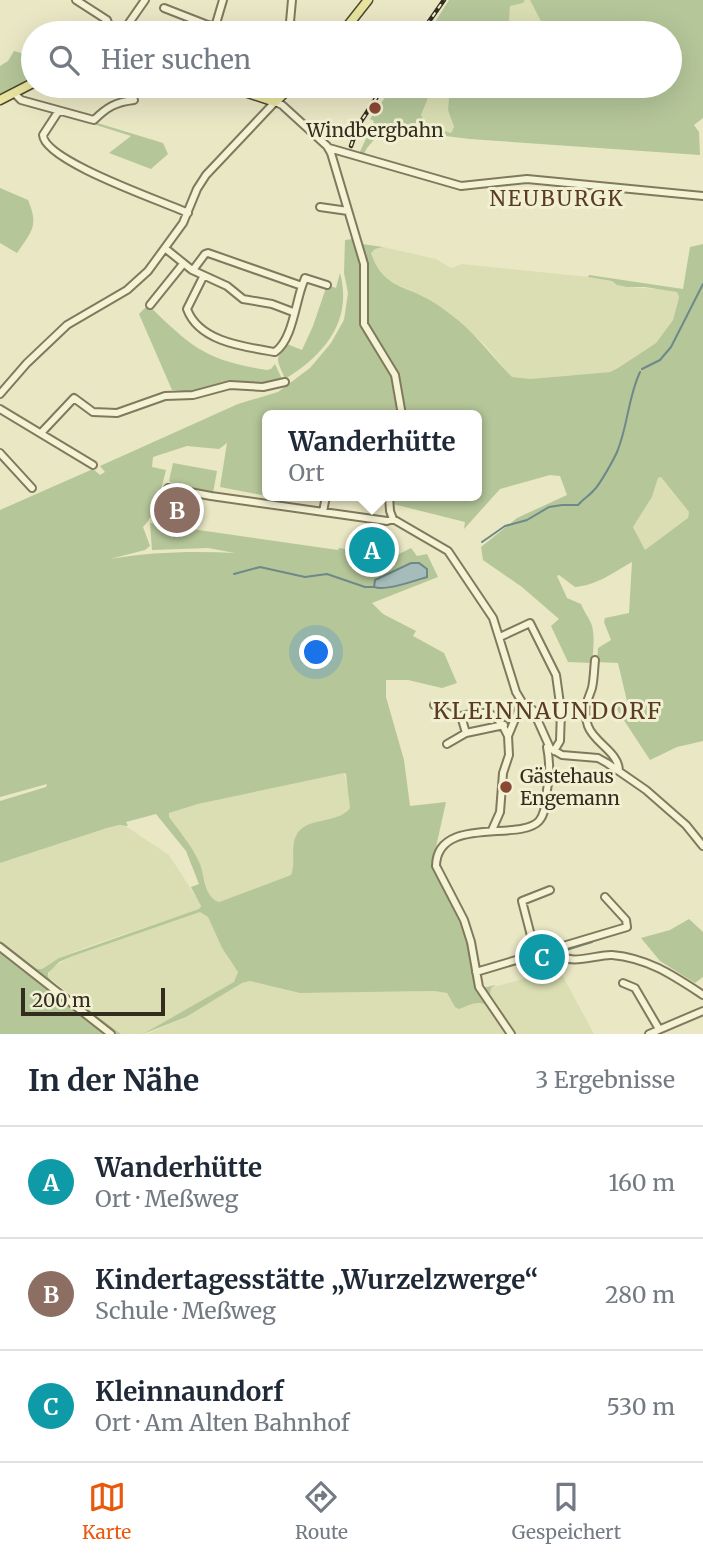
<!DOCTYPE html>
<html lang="de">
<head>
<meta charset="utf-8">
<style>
  body { margin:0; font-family:Merriweather,serif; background:#f6f6f7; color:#1f2937 }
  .scale { position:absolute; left:21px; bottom:18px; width:144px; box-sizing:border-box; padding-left:7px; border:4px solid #332d1f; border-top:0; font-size:19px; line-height:24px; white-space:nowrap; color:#332d1f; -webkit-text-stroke:5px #f1f0d2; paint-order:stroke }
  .you { position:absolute; left:317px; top:653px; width:24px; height:24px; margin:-18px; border:5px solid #fff; border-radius:50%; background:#1a73e8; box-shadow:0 0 0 10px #1a73e833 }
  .badge { display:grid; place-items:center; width:46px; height:46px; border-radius:50%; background:#ea580c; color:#fff; font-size:23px; font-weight:700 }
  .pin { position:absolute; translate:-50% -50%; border:4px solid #fff; box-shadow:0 2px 7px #0006 }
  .popup { position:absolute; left:262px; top:410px; width:220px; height:91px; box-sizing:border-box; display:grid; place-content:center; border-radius:10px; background:#fff; filter:drop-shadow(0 2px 5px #0005); font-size:23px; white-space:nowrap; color:#747a83 }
  .popup b { font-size:26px; color:#1f2937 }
  .popup::after { content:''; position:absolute; left:50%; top:100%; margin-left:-14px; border:14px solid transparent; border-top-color:#fff }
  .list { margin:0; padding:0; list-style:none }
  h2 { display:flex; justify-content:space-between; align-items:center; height:91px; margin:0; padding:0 28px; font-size:30px }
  h2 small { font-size:23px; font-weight:400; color:#747a83 }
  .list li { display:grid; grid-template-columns:46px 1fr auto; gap:21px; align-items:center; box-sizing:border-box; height:112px; padding:0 28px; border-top:2px solid #e0e1e3 }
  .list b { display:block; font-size:26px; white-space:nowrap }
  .list p { margin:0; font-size:23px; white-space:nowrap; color:#747a83 }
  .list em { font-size:23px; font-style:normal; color:#747a83 }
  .icon { flex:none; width:38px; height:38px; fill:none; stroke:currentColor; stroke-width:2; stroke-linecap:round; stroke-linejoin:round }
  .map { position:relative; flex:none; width:703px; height:1034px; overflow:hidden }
  .search { position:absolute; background:#fff; box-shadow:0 7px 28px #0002; left:21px; right:21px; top:21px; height:77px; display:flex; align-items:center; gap:18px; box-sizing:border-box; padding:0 24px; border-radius:38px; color:#747a83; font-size:26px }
  .sheet { height:427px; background:#fff }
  nav { display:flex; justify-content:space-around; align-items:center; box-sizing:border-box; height:98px; border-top:2px solid #e0e1e3; background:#fff; font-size:19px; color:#747a83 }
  nav a { display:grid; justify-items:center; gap:4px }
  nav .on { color:#ea580c }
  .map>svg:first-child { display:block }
  .farmland { fill:#dadeb2 }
  .green { fill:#b5c699; fill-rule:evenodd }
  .water { fill:#a5bcbb; stroke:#6d8989; stroke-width:2 }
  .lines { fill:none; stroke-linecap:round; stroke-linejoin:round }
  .stream { stroke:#6d8989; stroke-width:2 }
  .minor-casing { stroke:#81795c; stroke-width:10 }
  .major-casing { stroke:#4f4730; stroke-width:11 }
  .minor { stroke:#f5f3d6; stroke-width:6 }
  .major { stroke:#e8e49f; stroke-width:8 }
  .rail-casing { stroke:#332d1f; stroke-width:4.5 }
  .rail { stroke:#f1f0d2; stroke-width:2; stroke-dasharray:5; stroke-linecap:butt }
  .poi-dot { fill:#8a4833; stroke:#f1f0d2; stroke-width:2.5 }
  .labels { text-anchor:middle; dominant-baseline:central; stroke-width:6; stroke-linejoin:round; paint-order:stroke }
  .poi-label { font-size:19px; fill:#332d1f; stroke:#f1f0d2 }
  .neighbourhood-label { font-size:21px; letter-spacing:2px; fill:#5b3c23; stroke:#f1f0d2 }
  .quarter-label { font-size:23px; letter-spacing:2px; fill:#5b3c23; stroke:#f1f0d2 }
</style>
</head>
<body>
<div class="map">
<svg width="703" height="1034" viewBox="0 0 703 1034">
  <rect width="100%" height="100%" fill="#e9e7c4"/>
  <!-- farmland -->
  <path class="farmland" d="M525,0h5l17,33h-30l-1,-5 -7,-6 1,-17 13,-2z
    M430,93l19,4 -1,13 6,17 -3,6 -24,-7 -6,-11z
    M383,247l53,12 15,9 11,-4 126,13 24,4 5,4 10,2 44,3 6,2 2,4 -6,24 -17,23 -38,25 -8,4 -80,7 -18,-1 -27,-33 -25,-23 -30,-22 -44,-21 -9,-8 -6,-18 4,-4z
    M661,477l28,35 -1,7 -43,31 -12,-23 19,-30 6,-19z
    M344,773l5,18 1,17 -8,8 -36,10 -13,18v25l-2,6 -72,27 -5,-1 -5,-6 -10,-33 -30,-45v-4l29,-9z
    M124,825l45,30 31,48v6l-111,37 -30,12 -17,11h-5l-37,-30v-76l107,-35z
    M200,912l8,5 14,31 16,24 -1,5 -2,5 -92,52h-22l-73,-57 3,-9 22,-12z
    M551,971l10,2 33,61h-80l-24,-39 1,-7z
    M250,981l50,12 134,-2 13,2 8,14 17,-4h10l5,2 22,29h-362l39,-17 56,-34z"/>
  <!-- green -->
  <path class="green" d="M449,0h76l-2,3 -13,3 -1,16 7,6 1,5h-89z
    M530,0h173v118l-9,7 5,7 1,23 -230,-16 -57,-7 -26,-8 -20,24 -5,9 -4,-1 16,-35 -4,-2 23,-33h115l-3,6 9,6 8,-12h148v-53h-123zM430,93l19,4 -1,13 6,17 -3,6 -24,-7 -6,-11z
    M14,51l19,5v23l-33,15v-28l8,-5z
    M94,122l69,21 5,11 -17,15 -42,-16 22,-17 -38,-12z
    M0,188l28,12c11,26 4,31 -11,53l-17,-10z
    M360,238l2,6 21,3 -8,2 -4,4c11,33 29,31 57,46 11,6 22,15 31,22 20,17 35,38 53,56l18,2 80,-7 8,-4 38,-25 17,-23 6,-23 -2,-5 -32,-5h-18l-10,-2 -5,-4 -24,-4 1,-2 94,14 7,-42 13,-3v497l-26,6 -27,13 -34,-52 11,-7 -9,-38 -21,-1 1,-14 13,-8 -7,-18 1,-4 24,-5 3,-51c-20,11 -34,23 -57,25l-16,-12 -2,1 10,22 14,6c3,8 9,15 11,22 3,12 1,25 0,37l-24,-1 -17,-36 8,-7 -37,-32 -39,-27 -2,-13 36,-29 50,-23 -7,-19 -10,-1 -50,14 -36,40 1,-7 -72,-18v-8c13,0 31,-1 44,2l1,-2h39v-81h-210v81l-47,-9 7,-44 -8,6 -32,-3 -34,11 -1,10 14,3c-4,17 -11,46 -23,57l7,19 -5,4 -35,9c42,-7 82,-8 125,-6l-27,-5 -56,2 -2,-27 188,27 1,-2 13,2v3l43,-2 2,4 14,-7 6,8 10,-2 11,23 -66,26 11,11 33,17 -3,5 31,17 13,30 -15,5 -34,-8h-22v17l18,63 6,46 36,-4 -14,63 17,27 19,46 10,51 18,-4 -5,3 -1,7 24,39h-5l-22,-29c-10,-5 -18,0 -28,4l-4,-2 -8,-14 -13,-2 -134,2 -50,-12 -8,2 -56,34 -43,17 91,-52 4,-10 -16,-24 -14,-31 -8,-5 -127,44 -14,6 -11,11v4l8,8 65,49h-121v-94l37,29h5l17,-11 140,-49 2,-3 -10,-19 8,-3 -13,-33 -30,-37 -30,8 2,4 -8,-1 -13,3 -107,35v-62l46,-14 1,-3 -47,13v-287l93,-41 7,6 5,-3 -5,-6 138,-62 40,-12 32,-24 21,-25 13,-23 4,-27 -4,-20 1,-33zM661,477l28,35 -1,6 -43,32 -12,-23 19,-30 6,-19zM344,773l2,1 4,34c-13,17 -45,8 -54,28 -6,12 0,27 -5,39l-72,27c-15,-5 -14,-25 -19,-38 -7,-17 -21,-33 -31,-47v-4l29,-9z
    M340,273c13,48 -16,82 -55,106 -7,-18 -12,-19 2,-35l15,6 11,-24 14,-41 9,3z
    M148,305c44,42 56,55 119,65l4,-1 4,-5 8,17 -18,4 -35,-4 -36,11 -22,-2 -33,-76z
    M173,463l44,8 -4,22 -32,-5 -1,2 -11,-9z
    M689,919l14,13v45l-8,6 -35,-22 -19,-23 29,-8z"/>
  <!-- water -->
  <path class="water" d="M411,563h8l8,6v8c-13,4 -41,14 -53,10l1,-7z"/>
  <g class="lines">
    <!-- stream -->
    <path class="stream" d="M642,369l18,-9 11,-13 32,-63
      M482,542l23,-16 22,-6 22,-13 13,-2h16c5,-6 11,-9 16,-15 5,-4 20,-31 23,-38 11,-26 11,-55 23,-80
      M234,574l26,-7 45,10 22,-3 38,13h9
      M563,951l29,-9"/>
    <!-- minor casing -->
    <g class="minor-casing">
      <path id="minor" d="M76,0l31,20 5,13
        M164,8l41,16 31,9
        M215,27l8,-27
        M122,33l23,-33
        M289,33l3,-33
        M14,93l7,7 69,19 4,1c13,-13 22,-18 40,-20
        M58,112l-15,23c1,26 119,66 145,78
        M329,148l132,38 66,-7 176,17
        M320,207l28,4
        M166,249l26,21 35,16 16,13 29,5 21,8
        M193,270l12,-16 3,-1 94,33 3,-8 22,7
        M203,277l-16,32c12,33 58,38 88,43 17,-12 20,-46 27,-66
        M150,305l33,-41
        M0,394l27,-31 40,-38 60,-35 21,-19 35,-48 14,-34 9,-14 69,-73 7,3 45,41 4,7 33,111v60l31,51 7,40
        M0,409l93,56
        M41,433l33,-35 19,14 24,1 48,-17 28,-1 37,-10 33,2 22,-5
        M0,453l32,35
        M168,488l43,8 176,25 6,-2
        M389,496l1,15 3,8 55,32 45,67 23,74 6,10 11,8 17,38 12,7 36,3 9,5 39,27 40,35 17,21
        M323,512l3,-16
        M500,637l30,-14 26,52 5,36 -1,30 -6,10
        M595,660c-1,9 -1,19 -3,28 -5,15 -10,21 -4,38 6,17 31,26 31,45
        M434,705l17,10 10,1
        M466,733l-5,-17c26,-7 36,-5 47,20
        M447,744l19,-11 38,-8
        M492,830l8,-18 3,-39 6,-18 -1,-19 14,-34
        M0,947l111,87
        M557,949c7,20 39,5 55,6 36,3 62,21 91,40
        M536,955l-14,-54 28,-11
        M476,972l151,-45 -1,-7 -21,-23
        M623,983l12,5 24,41
        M511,1034l-32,-47 -8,-45 -7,-22 -28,-54c1,-51 84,-24 103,-45 7,-8 7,-22 8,-31 3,-15 3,-28 0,-43
        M649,1034l54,-23"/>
    </g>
    <!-- major casing -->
    <g class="major-casing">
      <path id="major" d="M342,33l26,-33
        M227,86l48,16 17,-16
        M0,100l33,-17"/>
    </g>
    <!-- minor -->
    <use href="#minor" class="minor"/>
    <!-- major -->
    <use href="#major" class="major"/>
    <!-- rail casing -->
    <g class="rail-casing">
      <path id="rail" d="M421,33l23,-33
        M351,146l7,-20 26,-40"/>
    </g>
    <!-- rail -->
    <use href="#rail" class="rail"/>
  </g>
  <!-- markers -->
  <g class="poi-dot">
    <circle cx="375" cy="108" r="7"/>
    <circle cx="506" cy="787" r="7"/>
  </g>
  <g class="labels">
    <!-- poi labels -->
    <g class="poi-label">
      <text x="375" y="130">Windbergbahn</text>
      <text x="520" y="776" text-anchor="start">Gästehaus<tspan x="520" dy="22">Engemann</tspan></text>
    </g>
    <!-- neighbourhood labels -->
    <g class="neighbourhood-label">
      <text x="557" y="198">NEUBURGK</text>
    </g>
    <!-- quarter labels -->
    <g class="quarter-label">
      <text x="548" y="710">KLEINNAUNDORF</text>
    </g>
  </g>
</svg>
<div class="scale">200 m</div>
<div class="you"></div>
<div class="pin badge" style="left:372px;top:550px;background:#0f9aa8">A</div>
<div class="popup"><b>Wanderhütte</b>Ort</div>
<div class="pin badge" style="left:177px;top:510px;background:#8d6e63">B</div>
<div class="pin badge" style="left:542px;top:957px;background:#0f9aa8">C</div>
<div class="search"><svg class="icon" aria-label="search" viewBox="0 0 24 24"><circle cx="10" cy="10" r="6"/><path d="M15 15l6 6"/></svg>Hier suchen</div>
</div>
<section class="sheet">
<h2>In der Nähe<small>3 Ergebnisse</small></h2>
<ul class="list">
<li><span class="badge" style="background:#0f9aa8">A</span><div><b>Wanderhütte</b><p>Ort · Meßweg</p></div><em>160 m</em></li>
<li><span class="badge" style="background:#8d6e63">B</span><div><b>Kindertagesstätte „Wurzelzwerge“</b><p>Schule · Meßweg</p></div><em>280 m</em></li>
<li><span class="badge" style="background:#0f9aa8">C</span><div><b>Kleinnaundorf</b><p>Ort · Am Alten Bahnhof</p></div><em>530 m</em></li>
</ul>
</section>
<nav>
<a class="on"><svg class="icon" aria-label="map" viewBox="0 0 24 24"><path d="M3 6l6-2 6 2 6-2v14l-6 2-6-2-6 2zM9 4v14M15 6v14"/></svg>Karte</a>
<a><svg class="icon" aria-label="directions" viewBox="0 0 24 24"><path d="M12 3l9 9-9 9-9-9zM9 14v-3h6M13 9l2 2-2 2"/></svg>Route</a>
<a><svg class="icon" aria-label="saved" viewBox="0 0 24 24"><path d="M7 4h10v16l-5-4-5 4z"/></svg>Gespeichert</a>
</nav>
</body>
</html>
